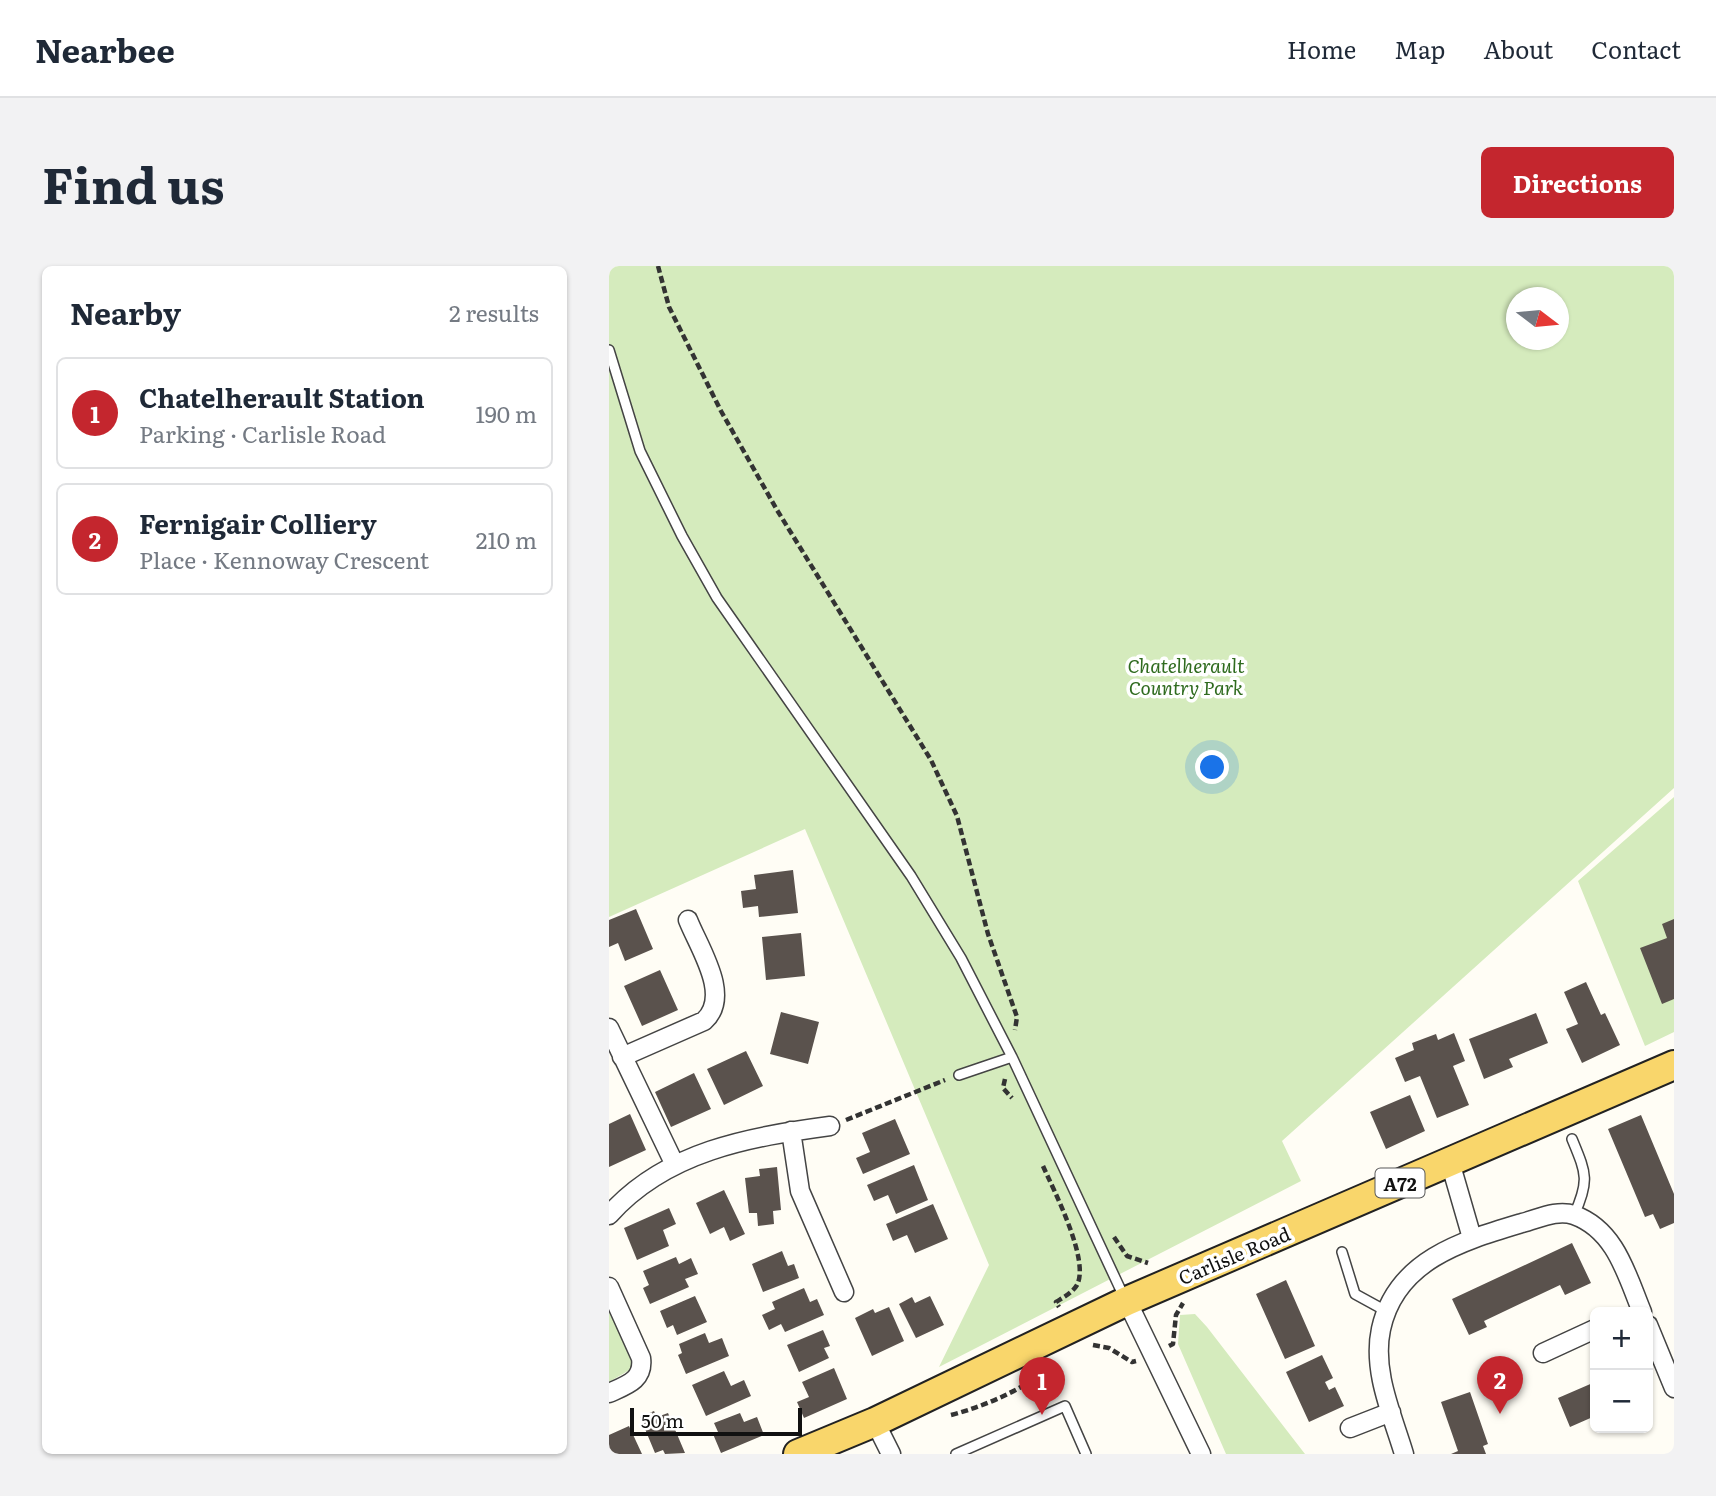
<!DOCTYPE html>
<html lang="en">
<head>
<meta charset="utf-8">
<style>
  body { margin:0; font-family:Literata,serif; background:#f2f2f3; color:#1f2937 }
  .controls { position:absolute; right:21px; bottom:21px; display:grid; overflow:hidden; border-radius:10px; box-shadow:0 2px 5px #0004 }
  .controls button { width:63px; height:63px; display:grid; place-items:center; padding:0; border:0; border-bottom:2px solid #e0e1e3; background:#fff; color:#1f2937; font:35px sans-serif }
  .compass { position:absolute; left:897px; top:21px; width:63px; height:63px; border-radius:50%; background:#fff; box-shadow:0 2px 5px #0004; rotate:106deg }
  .scale { position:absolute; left:21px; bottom:18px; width:172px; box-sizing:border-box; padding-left:7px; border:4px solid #111; border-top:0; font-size:19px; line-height:24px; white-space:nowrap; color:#111; -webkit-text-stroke:5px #fff; paint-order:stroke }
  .you { position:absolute; left:604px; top:502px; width:24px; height:24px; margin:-18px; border:5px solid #fff; border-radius:50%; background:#1a73e8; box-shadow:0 0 0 10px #1a73e833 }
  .badge { display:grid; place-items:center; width:46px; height:46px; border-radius:50%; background:#c4262e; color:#fff; font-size:23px; font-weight:700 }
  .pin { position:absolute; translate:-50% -58px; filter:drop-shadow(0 2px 4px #0008) }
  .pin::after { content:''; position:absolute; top:37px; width:24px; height:21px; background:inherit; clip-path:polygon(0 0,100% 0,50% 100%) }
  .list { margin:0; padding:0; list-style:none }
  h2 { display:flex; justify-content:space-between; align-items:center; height:91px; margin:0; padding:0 28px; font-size:30px }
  h2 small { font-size:23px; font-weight:400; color:#747a83 }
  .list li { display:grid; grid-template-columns:46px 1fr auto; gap:21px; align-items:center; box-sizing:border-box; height:112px; margin:0 14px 14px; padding:0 14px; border:2px solid #e0e1e3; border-radius:10px }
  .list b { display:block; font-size:26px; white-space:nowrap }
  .list p { margin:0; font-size:23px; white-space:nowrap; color:#747a83 }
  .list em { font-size:23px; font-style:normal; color:#747a83 }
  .map { position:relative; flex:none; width:1065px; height:1188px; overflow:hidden; border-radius:10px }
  header { display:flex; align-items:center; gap:42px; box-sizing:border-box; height:98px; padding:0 35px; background:#fff; border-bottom:2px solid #e0e1e3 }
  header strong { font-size:33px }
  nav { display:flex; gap:38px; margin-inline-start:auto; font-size:24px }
  .intro { display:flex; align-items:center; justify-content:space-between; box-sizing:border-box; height:168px; padding:0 42px }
  h1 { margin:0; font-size:49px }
  .button { padding:18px 32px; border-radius:10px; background:#c4262e; color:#fff; font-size:24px; font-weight:700 }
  main { display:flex; gap:42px; padding:0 42px }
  aside { flex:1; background:#fff; border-radius:10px; box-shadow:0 2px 5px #0004 }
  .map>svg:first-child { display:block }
  .green { fill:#d5ebbd; fill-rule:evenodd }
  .building { fill:#5a524d }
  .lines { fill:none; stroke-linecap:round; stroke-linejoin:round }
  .lane-casing { stroke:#444; stroke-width:12 }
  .street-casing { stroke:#444; stroke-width:21 }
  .primary-casing { stroke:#222; stroke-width:32 }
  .path { stroke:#333; stroke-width:4.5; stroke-dasharray:7 3.5; stroke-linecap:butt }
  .lane { stroke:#fff; stroke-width:9 }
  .street { stroke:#fff; stroke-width:18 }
  .primary { stroke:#f9d66b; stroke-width:28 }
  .labels { text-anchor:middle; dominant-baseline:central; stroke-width:7; stroke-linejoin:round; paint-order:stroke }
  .shield { fill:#fff; stroke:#585858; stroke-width:2 }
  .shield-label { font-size:18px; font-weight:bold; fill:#111 }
  .park-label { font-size:19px; font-style:italic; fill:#2f6b1f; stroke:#fff }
  .street-label { font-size:19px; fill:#111; stroke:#fff }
</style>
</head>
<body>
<header>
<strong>Nearbee</strong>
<nav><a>Home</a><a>Map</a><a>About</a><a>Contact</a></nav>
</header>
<div class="intro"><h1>Find us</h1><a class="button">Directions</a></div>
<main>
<aside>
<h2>Nearby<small>2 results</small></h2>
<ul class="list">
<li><span class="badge">1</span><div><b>Chatelherault Station</b><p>Parking · Carlisle Road</p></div><em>190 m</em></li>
<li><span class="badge">2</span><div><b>Fernigair Colliery</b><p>Place · Kennoway Crescent</p></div><em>210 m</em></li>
</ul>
</aside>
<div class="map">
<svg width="1065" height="1188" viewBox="0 0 1065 1188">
  <rect width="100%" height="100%" fill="#fffdf5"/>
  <!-- green -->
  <path class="green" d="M0,0h1065v522l-392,353 19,40 -362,186 50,-102 -184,-436 -196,88zM908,32h42v42h-42z
    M1065,531v235l-29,14 -67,-165z
    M0,1040l23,52 1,10 -24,14z
    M586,1048l12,13 98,127h-79l-48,-110 2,-29z"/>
  <!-- building -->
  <path class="building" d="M184,604l5,43 -39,4 -1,-11 -15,2 -2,-17 15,-2 -2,-14z
    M27,643l17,40 -28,12 -7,-18 -9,4v-27z
    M1065,653v80l-12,5 -22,-56 27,-10 -5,-14z
    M192,667l4,43 -39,4 -4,-43z
    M51,704l18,40 -36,16 -18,-40z
    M977,716l15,33 4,-2 15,32 -38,18 -16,-34 12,-5 -14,-32z
    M172,746l38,10 -11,42 -38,-10z
    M927,747l12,30 -39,16 4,8 -29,12 -15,-40z
    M845,767l11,28 -12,5 16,39 -32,13 -17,-42 -15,6 -10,-24 19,-8 -2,-7 24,-9 2,6z
    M137,785l17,35 -39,19 -17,-36z
    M85,807l17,36 -40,18 -16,-35z
    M801,829l15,36 -39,18 -16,-37z
    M21,848l16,36 -37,17v-43z
    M1032,849l33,79v29l-14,6 -7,-15 -8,3 -37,-88z
    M286,853l15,35 -47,20 -7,-16 14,-6 -8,-19z
    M305,899l14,35 -32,14 -8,-19 -14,6 -7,-16z
    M168,901l4,43 -8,1 1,13 -16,2 -1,-13h-8l-4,-35 15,-2 -1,-7z
    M115,924l21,44 -15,7 -6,-14 -14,7 -14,-31z
    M324,938l15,35 -33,14 -8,-18 -14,6 -7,-17z
    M60,942l7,16 -13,6 6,16 -32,14 -13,-32z
    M963,977l19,40 -26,12 -5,-10 -76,36 3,6 -18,8 -17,-36z
    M173,985l6,15 6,-2 5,14 -36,14 -11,-28z
    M67,991l3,7 12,-6 7,16 -13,5 4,8 -39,17 -7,-16 6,-3 -6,-14z
    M677,1014l29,66 -30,13 -29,-65z
    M195,1022l6,14 7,-3 7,16 -39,17 -4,-8 -12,6 -7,-15 13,-6 -3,-7z
    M86,1030l12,26 -30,13 -4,-10 -6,3 -7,-17z
    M321,1030l14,29 -28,13 -17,-34 13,-7 3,6z
    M280,1041l15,34 -32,15 -17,-38 18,-9 2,4z
    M214,1064l7,16 -6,2 5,10 -30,14 -12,-27z
    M96,1067l4,10 13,-5 7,18 -43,18 -8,-19 4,-2 -3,-9z
    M713,1089l11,23 -8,4 4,8 6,-3 9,19 -35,16 -23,-50z
    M225,1102l13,31 -43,19 -7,-16 12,-5 -7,-15z
    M115,1105l7,15 13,-6 7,16 -45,20 -14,-31z
    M986,1116v34l-25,11 -12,-29z
    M861,1126l18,52 -5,2 3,8h-35l7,-3 -17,-49z
    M45,1145l3,6 11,-4 17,40 -20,1 -2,-4 -8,3 -15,-36z
    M131,1147l4,9 13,-5 7,18 -43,18 -8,-19 5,-2 -4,-9z
    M20,1160l13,28h-33v-19z"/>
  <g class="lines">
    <!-- lane casing -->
    <g class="lane-casing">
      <path id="lane" d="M0,84l31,101 42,85 35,62 194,278 50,82 51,99 112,240
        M350,809l53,-18
        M963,873c14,34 18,41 2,76
        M733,986l13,42 31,17
        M347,1188l109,-48 21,48"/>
    </g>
    <!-- street casing -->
    <g class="street-casing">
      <path id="street" d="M0,762l65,135
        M13,791l82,-36c28,-25 -5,-73 -16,-101
        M182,865l9,60 44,101
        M841,896l22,76
        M0,949c57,-64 140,-78 221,-89
        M0,1021l32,71c3,22 -14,27 -32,35
        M518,1035l74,153
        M1039,1059l26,63
        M934,1087l52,-24
        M266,1156l16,32
        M741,1162l41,-16
        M795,1188c-12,-40 -32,-83 -23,-125 15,-69 81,-88 141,-106 16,-4 35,-14 52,-8 42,15 53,61 68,97"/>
    </g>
    <!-- primary casing -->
    <g class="primary-casing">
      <path id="primary" d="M189,1188l77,-32 252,-121 547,-236"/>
    </g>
    <!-- path -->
    <path class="path" d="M49,0l11,41 52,104 56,99 154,250 26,56 31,118 29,83 -2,13
      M396,813l-2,9 9,10
      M237,854l99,-40
      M434,900c11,25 47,94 34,119 -5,8 -13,12 -21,17l3,5
      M505,971l13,19 21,7
      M484,1079l16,3 23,14 4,-1
      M560,1080l4,-2 3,-29 7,-12
      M342,1149c38,-10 69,-25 101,-48"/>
    <!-- lane -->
    <use href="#lane" class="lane"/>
    <!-- street -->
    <use href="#street" class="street"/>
    <!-- primary -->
    <use href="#primary" class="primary"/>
  </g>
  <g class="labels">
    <!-- shield labels -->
    <rect class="shield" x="766.5" y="902.5" width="49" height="29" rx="5"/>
    <g class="shield-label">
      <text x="791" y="917">A72</text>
    </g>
    <!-- park labels -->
    <g class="park-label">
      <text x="577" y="399">Chatelherault<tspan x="577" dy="22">Country Park</tspan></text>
    </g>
    <!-- street labels -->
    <g class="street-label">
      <text transform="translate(625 989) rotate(-23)">Carlisle Road</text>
    </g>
  </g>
</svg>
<div class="controls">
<button>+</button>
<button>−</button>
</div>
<svg class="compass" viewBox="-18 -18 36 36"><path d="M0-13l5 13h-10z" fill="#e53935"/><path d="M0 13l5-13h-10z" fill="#747a83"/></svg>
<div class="scale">50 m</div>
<div class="you"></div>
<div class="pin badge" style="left:433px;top:1149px">1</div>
<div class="pin badge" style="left:891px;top:1148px">2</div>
</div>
</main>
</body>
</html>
